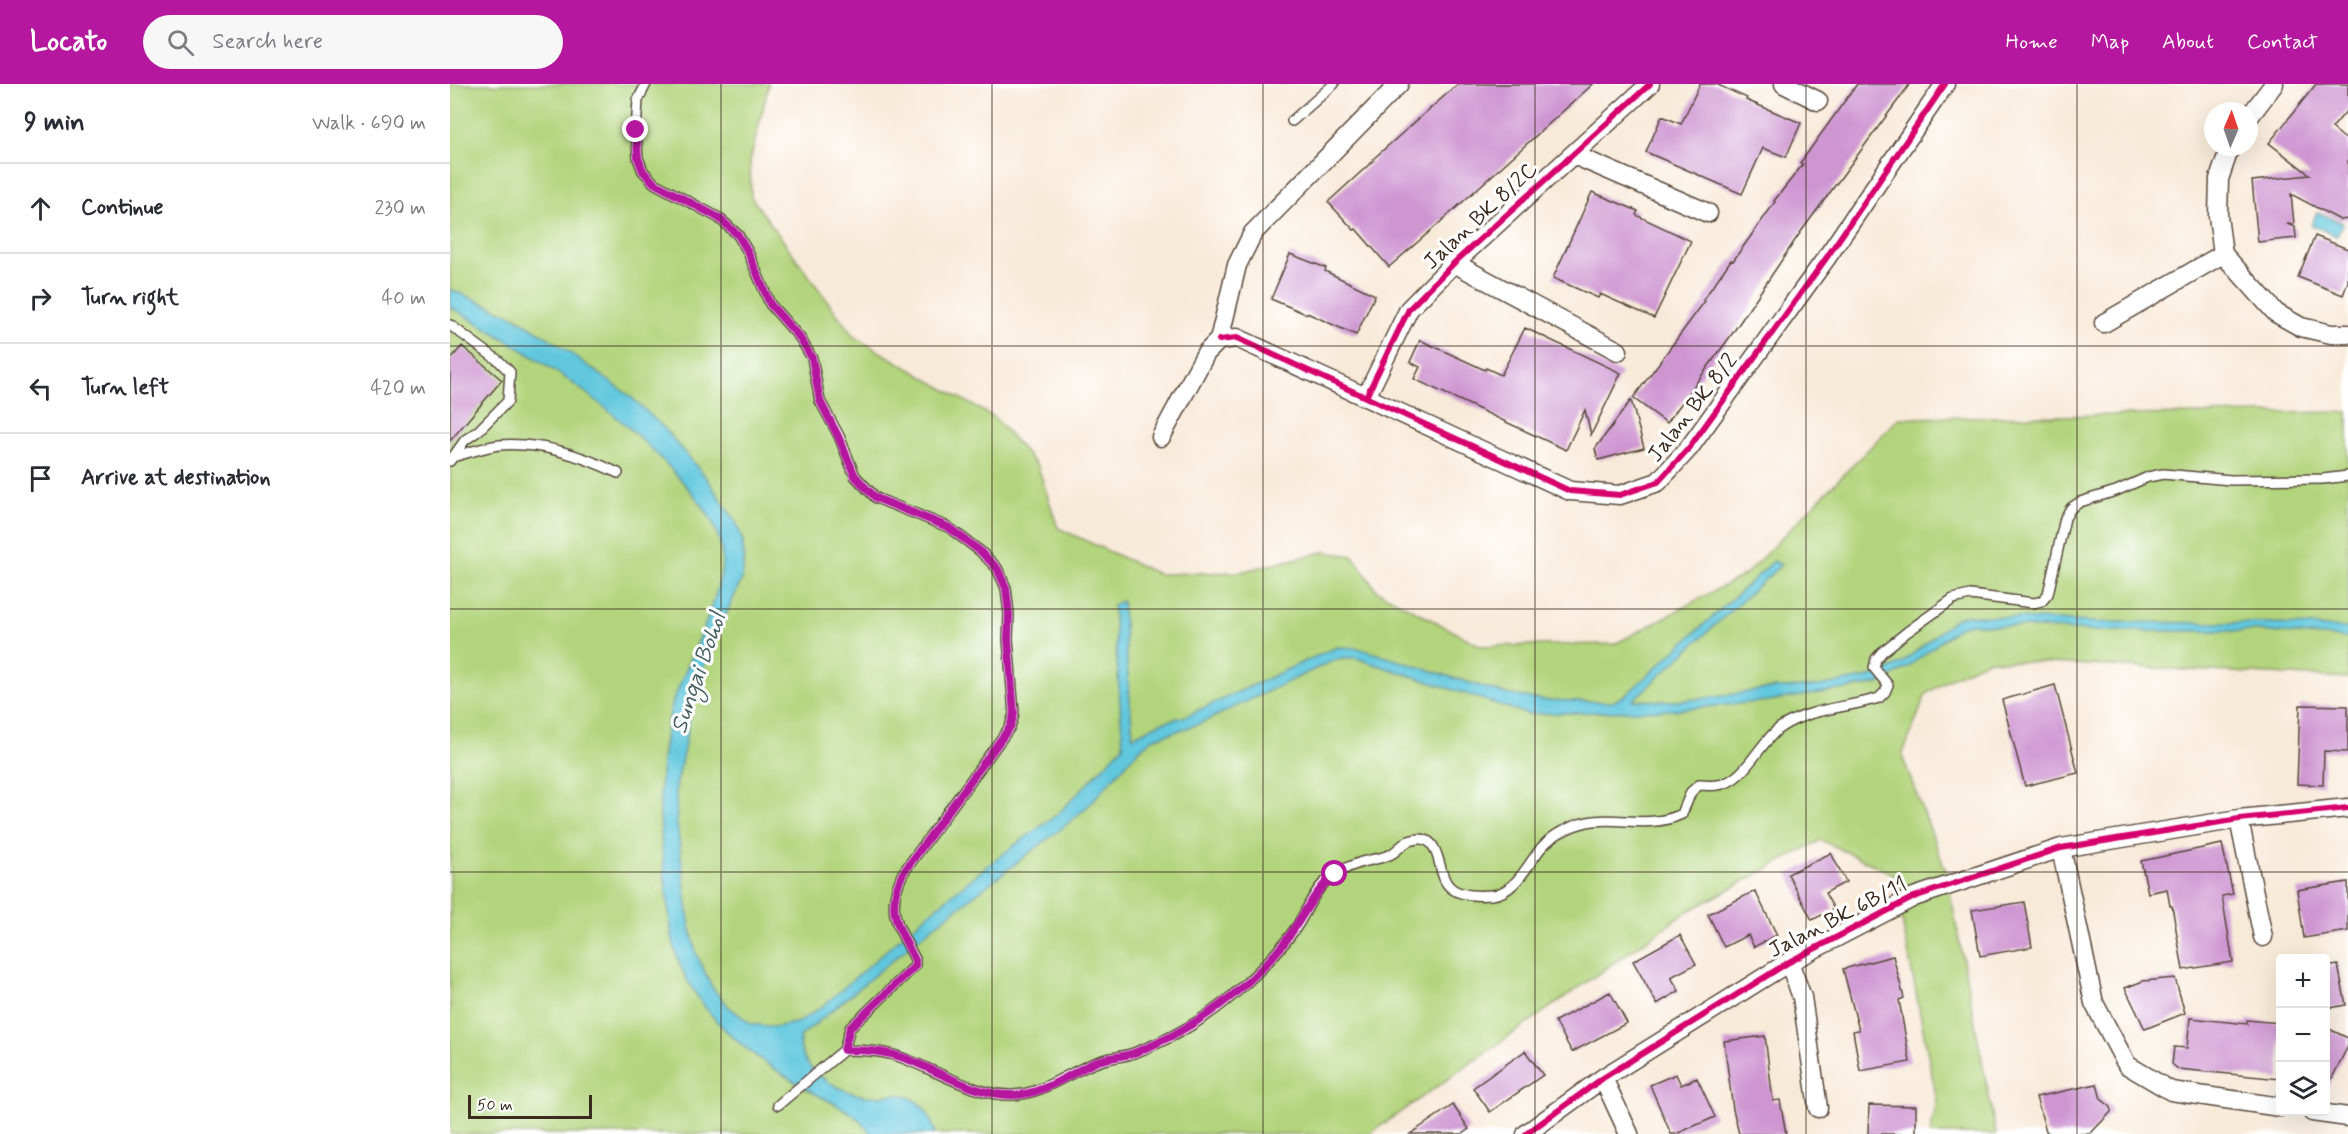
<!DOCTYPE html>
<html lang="en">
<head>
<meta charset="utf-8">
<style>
  body { margin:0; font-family:Mynerve,sans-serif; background:#f7f7f7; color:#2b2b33 }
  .controls { position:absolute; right:18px; bottom:18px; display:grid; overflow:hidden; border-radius:6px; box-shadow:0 6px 24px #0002 }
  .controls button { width:54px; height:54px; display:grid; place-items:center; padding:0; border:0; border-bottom:2px solid #e1e1e2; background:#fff; color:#2b2b33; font:30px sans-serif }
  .compass { position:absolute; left:1754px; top:18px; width:54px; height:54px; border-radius:50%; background:#fff; box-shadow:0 6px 24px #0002; rotate:2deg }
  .scale { position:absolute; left:18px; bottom:15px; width:124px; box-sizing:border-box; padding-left:6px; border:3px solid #3b2a1e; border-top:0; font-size:16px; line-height:21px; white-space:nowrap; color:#3b2a1e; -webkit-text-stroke:4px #fff; paint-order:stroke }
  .stop { position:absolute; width:18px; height:18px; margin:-14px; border:4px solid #b5179e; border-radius:50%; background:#fff }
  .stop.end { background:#b5179e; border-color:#fff; box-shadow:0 2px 6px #0008 }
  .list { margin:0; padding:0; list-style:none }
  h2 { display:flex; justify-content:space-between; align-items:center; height:78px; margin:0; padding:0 24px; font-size:26px }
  h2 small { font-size:20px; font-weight:400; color:#7c7c81 }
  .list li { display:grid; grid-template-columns:39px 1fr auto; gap:18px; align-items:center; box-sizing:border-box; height:90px; padding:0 24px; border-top:2px solid #e1e1e2 }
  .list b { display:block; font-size:22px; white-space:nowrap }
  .list em { font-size:20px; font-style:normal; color:#7c7c81 }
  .icon { flex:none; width:33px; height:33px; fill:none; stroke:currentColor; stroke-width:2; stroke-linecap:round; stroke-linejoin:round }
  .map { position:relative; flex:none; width:1898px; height:1050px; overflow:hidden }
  header { display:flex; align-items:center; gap:36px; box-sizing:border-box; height:84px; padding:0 30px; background:#b5179e; color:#fff }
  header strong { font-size:28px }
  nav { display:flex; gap:33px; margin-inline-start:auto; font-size:21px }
  .search { width:420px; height:54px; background:#f7f7f7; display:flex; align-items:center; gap:15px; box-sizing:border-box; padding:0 21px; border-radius:33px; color:#7c7c81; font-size:22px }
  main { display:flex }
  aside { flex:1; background:#fff }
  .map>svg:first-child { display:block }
  .green { fill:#b2d47c; stroke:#767f4d; stroke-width:1.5 }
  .water { fill:#61c7de; stroke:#4e787e; stroke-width:1.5 }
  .building { fill:#ce95d1 }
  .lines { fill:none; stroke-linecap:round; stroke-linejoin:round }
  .lane-casing { stroke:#57473a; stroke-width:12 }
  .street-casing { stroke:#57473a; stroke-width:21 }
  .lane { stroke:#fff; stroke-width:9 }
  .street { stroke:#fff; stroke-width:18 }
  .cycleway-casing { stroke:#fff; stroke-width:10 }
  .cycleway { stroke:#d6006c; stroke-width:6 }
  .route { stroke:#b5179e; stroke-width:8 }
  .grid { fill:none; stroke:#3b2a1e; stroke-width:1.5; stroke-opacity:0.55 }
  .labels { text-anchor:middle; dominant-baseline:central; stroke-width:6; stroke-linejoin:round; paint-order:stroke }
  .street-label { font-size:22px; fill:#3b2a1e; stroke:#fff }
  .water-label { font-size:24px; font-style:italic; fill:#486161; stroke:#fff }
</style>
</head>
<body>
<header>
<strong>Locato</strong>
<div class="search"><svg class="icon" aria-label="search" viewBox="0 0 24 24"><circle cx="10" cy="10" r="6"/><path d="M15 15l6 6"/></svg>Search here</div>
<nav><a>Home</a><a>Map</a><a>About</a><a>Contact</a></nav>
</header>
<main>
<aside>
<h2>9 min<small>Walk · 690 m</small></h2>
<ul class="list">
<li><svg class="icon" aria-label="ahead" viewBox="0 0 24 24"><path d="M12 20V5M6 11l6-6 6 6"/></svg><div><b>Continue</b></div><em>230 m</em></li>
<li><svg class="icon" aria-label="right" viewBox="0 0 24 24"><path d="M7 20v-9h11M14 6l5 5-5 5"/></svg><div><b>Turn right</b></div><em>40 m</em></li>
<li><svg class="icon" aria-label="left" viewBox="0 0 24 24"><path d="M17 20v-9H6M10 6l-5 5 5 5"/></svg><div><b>Turn left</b></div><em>420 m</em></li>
<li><svg class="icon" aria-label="arrive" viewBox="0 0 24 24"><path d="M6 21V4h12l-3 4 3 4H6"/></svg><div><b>Arrive at destination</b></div></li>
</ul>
</aside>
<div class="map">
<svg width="1898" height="1050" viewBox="0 0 1898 1050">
  <rect width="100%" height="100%" fill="#fff"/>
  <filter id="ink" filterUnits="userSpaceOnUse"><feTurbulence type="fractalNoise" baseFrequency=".0167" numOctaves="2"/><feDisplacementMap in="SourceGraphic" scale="12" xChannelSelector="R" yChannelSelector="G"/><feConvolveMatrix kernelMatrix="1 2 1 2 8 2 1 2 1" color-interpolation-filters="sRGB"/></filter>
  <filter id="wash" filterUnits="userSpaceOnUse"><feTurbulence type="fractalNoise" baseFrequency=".008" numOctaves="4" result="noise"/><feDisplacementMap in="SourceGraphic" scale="24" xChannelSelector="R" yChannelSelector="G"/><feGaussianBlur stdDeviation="1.35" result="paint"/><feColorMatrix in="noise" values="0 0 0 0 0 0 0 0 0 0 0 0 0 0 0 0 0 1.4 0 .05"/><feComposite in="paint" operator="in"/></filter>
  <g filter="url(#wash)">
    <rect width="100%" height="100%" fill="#f8ead8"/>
    <!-- green -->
    <path class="green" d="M0,0h319l-19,77 1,36 103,140 141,81 43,49 20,61 100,46 82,-2 84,-20 29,4 24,35 104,55 134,-2 131,-70 153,-156 449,-6v266l-360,-18 -39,19 -23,15 -24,62 44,115 50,263h-66l7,-33 -44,-227 -72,-34 -134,72 -318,222h-919z"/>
    <!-- water -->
    <path class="water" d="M1867,128l26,11 -6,13 -26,-11z
      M0,205l65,28 40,25 75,54 34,32 44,52 29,44 6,18 1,18 -2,19 -35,78 -13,41 -18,90 1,36 12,96 7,33 16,34 16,19 23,18 25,3 23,-5 25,-17 98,-86 70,-57 67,-49 64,-67 -10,-141 9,-4 11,136 27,-14 26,-7 139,-64 13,-5 20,1 148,46 37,6 70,2 15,-9 146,-132 7,4 -148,135 42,1 41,-4 49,-8 54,-3 56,-10 27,-13 54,-45 11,-3 125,7 166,1 90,5v10l-91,-7h-166l-121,-7 -11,3 -52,41 -28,16 -111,17 -94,9 -147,4 -171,-56h-14l-12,4 -131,62 -47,15 -16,14 -48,53 -22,19 -137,105 -128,106c-7,32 39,57 66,60 13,2 30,-5 42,1 18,10 20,19 27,37h-65c-18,-25 -34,-28 -59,-42 -56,-32 -109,-69 -134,-132 -7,-20 -8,-43 -11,-63 -7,-56 -11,-109 -1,-164 2,-11 4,-22 7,-32 14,-38 51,-107 49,-145 -2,-32 -22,-55 -43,-78 -66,-75 -143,-122 -229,-171z"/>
    <g id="blocks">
      <!-- building -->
      <path class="building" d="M1008,0h135l-158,143 -46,40 -33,-38 -2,1 -26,-28 46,-42 -1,-1z
        M1250,0h16l31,14 -1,2 55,23 -15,34 -23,-9 -21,46 -96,-42 16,-36 19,8z
        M1407,0h53l-110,149 -68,101 -65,89 -34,-25 72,-97 -2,-1 28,-40 2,1 42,-59 -1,-1 29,-37 -3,-1z
        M1866,0h32v25l-16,19 16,13v78l-8,1 -49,-26 3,30h-7l8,3 1,11 -38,4 -6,-61 58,-6 -41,-32z
        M1142,108l46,19 -2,4 55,26 -37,77 -54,-24 -2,4 -45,-20z
        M1865,152l33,13v33l-5,13 -45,-18z
        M840,170l36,14 -1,3 50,24 -19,40 -49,-22 -1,1 -35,-15z
        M1075,244l96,45 -30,62 -6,-25 -19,40 -152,-71 6,-12 -10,-5 10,-22 65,30 1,-2 15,7z
        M12,262l40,34 -52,61v-81z
        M1181,316l13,48 -46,12 -3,-11z
        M1605,601l23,88 -53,13 -23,-86z
        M1850,621l48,1v46l-24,-1 -1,34 -26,-1z
        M1772,760l11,50 -11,2 11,66 -50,8 -11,-64h-2l-3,-17 -19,4 -7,-32z
        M1381,769l15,29 -21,11 9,16 -22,11 -24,-46z
        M1898,798v49l-44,7 -7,-48z
        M1305,807l22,44 -23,12 -6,-12 -24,12 -16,-33z
        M1574,818l8,45 -52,9 -8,-46z
        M1230,851l16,29 -25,13 8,14 -22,13 -24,-43z
        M1443,872l11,42 -5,2 11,62 -50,9 -7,-40 6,-1 -16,-61z
        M1888,881l8,40 -21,4v-42z
        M1725,894l10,35 -40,16 -20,-41 18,-7z
        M1160,908l17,31 -55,29 -17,-31z
        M1740,934l57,6v-4l33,3v56l-102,-10 -6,-5 2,-17 13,1z
        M1875,943l23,11v8l-23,46z
        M1315,952l8,65 7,-1 6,34h-47l-6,-25 -9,-68z
        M1075,967l18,24 -53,37 -17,-24z
        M1226,990l5,11 16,-7 18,39 -39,17h-5l-21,-49z
        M1647,1000l4,15 10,8v5l-21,22h-40l-4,-3 -10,-34z
        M1003,1021l16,24 -7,5h-52z
        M1419,1021l47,1v28h-48z"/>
    </g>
  </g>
  <g filter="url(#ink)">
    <use href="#blocks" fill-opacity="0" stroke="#57473a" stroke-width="1.5"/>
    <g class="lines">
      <!-- lane casing -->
      <g class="lane-casing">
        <path id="lane" d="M196,0l-8,16 -2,30 2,28 5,13 11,12 65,35 19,17 10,17 22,52 30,34 12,20 8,43 19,35 16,40 21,22 72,29 32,24 17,17 9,20 3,26 -1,25 6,75 -4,13 -107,146c-18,38 -6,51 12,86v7l-65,62 -6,22 -66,55
          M842,37l42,-37
          M0,241l49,36 11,11 -2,29 -30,30 -13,9 -15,21
          M3,373c15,-4 31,-10 46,-12 42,-3 81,10 119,28
          M394,966c23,0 42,1 64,10 28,11 73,37 104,35 33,-1 57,-24 88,-34 11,-4 23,-4 34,-8 35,-13 71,-34 99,-58 23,-20 45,-42 62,-66 11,-15 16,-34 30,-47 9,-8 22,-15 34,-19 11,-4 25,-4 34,-10 6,-4 9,-9 16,-12 35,-12 26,32 40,45 9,10 30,10 43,9 23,-2 36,-31 49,-47 7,-8 15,-14 24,-18 41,-22 77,3 117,-16l9,-22 8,-7c6,0 13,1 19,0 27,-3 41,-43 63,-58 29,-19 66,-19 98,-29l6,-6 3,-7 -14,-17 2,-9 6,-7 25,-20 46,-33 17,-4 64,8 8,-2 6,-7 17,-76 6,-10 9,-6 36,-11 32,-14 15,-3 68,6 92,-1 25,-3"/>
      </g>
      <!-- street casing -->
      <g class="street-casing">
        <path id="street" d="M1334,0l34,17
          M1799,33l25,-33
          M1780,63l-11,32 -1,37 5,38 53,59 25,14 30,7h17
          M1124,71l134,58
          M1004,179l164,88
          M1654,239l119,-69
          M769,256l18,-2 333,153 50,4 38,-13 31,-34 138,-191 118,-173
          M769,256l18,-75 16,-32 146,-149
          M916,313l43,-88 45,-46 196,-179
          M711,353l45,-84 13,-13
          M1789,735l24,118
          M1611,764l33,155 33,62 44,26 109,16
          M1339,878l13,35 16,111
          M1153,994l26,56
          M1862,1028l36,5
          M1076,1050l77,-56 186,-116 125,-65 147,-49 178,-29 109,-11"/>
      </g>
      <!-- lane -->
      <use href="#lane" class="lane"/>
      <!-- street -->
      <use href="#street" class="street"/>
      <!-- cycleway casing -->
      <g class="cycleway-casing">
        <path id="cycleway" d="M769,256l18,-2 333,153 50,4 38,-13 31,-34 138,-191 118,-173
          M916,313l43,-88 45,-46 196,-179
          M1076,1050l77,-56 186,-116 125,-65 147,-49 178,-29 109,-11"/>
      </g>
      <!-- cycleway -->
      <use href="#cycleway" class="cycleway"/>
    </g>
  </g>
  <g class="lines" filter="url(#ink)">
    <!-- route -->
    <path class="route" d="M186,46l2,28 5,13 11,12 65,35 19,17 10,17 22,52 30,34 12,20 8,43 18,35 17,40 9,10 12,12 72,29 32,24 17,17 9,20 3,26 -1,25 6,75 -4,13 -107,146c-18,38 -6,51 12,87v6l-65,62 -6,22c22,0 42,1 63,9 31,12 69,36 103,36 33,1 59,-22 88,-34 11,-4 24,-4 36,-8 56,-21 109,-60 147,-106 19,-23 30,-53 54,-73"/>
  </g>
  <!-- grid -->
  <path class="grid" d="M271,0v1050M542,0v1050M813,0v1050M1085,0v1050M1356,0v1050M1627,0v1050M0,262h1898M0,525h1898M0,788h1898"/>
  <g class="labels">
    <!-- street labels -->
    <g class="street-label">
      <text transform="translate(1031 132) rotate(-43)">Jalan BK 8/2C</text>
      <text transform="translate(1243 324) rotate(-52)">Jalan BK 8/2</text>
      <text transform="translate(1388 834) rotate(-27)">Jalan BK 6B/11</text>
    </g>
    <!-- water labels -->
    <g class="water-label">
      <text transform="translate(249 589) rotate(-71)">Sungai Bohol</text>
    </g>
  </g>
</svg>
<div class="controls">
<button>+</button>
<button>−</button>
<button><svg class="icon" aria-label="layers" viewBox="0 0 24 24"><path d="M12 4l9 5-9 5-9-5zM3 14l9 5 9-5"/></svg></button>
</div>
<svg class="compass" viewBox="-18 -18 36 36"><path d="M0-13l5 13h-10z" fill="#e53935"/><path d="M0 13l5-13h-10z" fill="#7c7c81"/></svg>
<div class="scale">50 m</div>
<div class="stop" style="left:885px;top:790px"></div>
<div class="stop end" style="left:186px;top:46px"></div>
</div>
</main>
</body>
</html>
